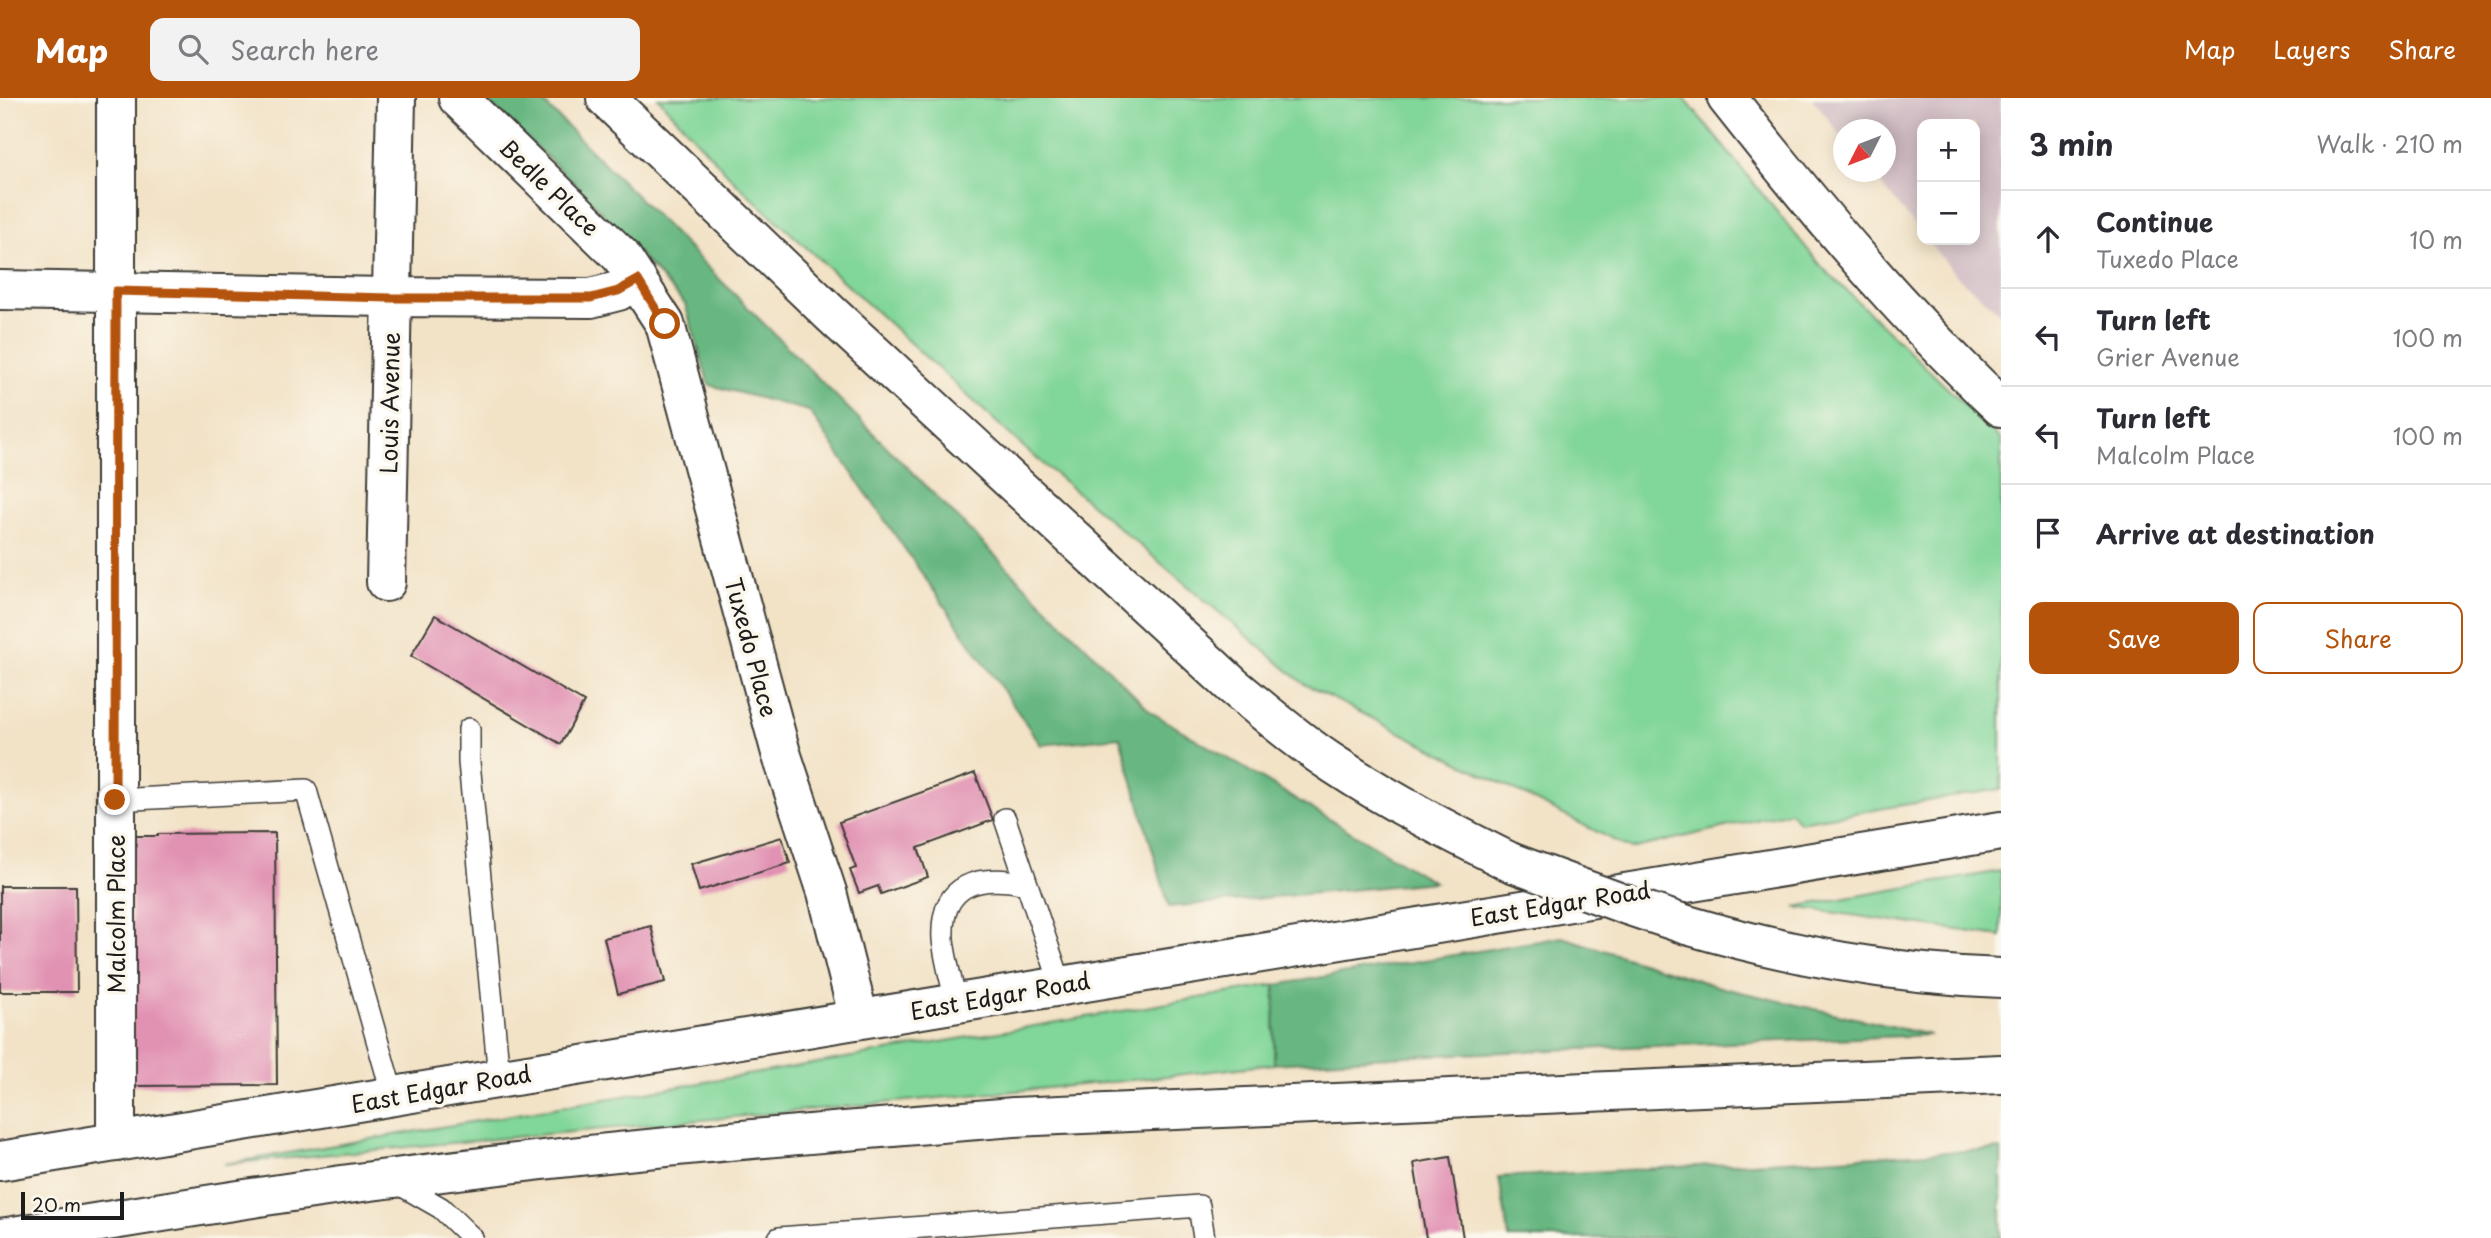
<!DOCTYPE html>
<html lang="en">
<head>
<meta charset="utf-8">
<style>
  body { margin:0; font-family:"Playpen Sans",sans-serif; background:#f2f2f3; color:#2b2b33 }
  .controls { position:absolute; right:21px; top:21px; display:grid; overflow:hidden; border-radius:14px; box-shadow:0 4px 18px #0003 }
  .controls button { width:63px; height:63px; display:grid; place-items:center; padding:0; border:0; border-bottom:2px solid #e1e1e2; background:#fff; color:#2b2b33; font:35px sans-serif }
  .compass { position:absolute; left:1833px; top:21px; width:63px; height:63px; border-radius:50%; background:#fff; box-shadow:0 4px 18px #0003; rotate:228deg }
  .scale { position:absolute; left:21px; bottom:18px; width:103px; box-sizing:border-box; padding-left:7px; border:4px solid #1c1c1c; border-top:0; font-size:19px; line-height:24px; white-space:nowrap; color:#1c1c1c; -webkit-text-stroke:5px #fbf7ec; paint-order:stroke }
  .stop { position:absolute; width:21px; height:21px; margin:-16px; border:5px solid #b45309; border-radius:50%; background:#fff }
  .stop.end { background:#b45309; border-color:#fff; box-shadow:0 2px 7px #0008 }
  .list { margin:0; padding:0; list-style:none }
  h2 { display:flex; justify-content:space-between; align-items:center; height:91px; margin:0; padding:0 28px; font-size:30px }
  h2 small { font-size:23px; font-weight:400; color:#7c7c81 }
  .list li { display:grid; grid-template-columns:46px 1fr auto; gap:21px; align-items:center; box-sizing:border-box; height:98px; padding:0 28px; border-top:2px solid #e1e1e2 }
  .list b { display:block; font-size:26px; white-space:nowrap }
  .list p { margin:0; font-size:23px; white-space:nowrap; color:#7c7c81 }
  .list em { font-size:23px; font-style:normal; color:#7c7c81 }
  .actions { display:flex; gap:14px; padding:21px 28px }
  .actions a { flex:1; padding:16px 0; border:2px solid #b45309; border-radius:14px; text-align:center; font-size:24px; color:#b45309 }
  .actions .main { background:#b45309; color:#fff }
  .icon { flex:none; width:38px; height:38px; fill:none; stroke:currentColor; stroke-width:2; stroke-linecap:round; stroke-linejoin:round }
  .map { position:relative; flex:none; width:2001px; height:1140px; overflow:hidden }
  header { display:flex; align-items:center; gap:42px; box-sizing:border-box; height:98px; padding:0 35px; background:#b45309; color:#fff }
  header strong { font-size:33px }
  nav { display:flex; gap:38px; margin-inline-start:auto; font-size:24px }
  .search { width:490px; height:63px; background:#f2f2f3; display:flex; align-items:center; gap:18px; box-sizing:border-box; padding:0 24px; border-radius:14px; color:#7c7c81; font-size:26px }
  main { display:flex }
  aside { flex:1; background:#fff }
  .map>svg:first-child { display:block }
  .industrial { fill:#d2bdc5 }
  .green { fill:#81d699; stroke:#4e795a; stroke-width:2 }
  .forest { fill:#68b781; stroke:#426a4e; stroke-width:2 }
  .building { fill:#e191b2 }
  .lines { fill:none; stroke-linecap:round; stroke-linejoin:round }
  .lane-casing { stroke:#3c3a36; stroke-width:24 }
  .street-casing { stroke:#3c3a36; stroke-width:42 }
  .highway-casing { stroke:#3c3a36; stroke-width:42 }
  .lane { stroke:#fff; stroke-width:21 }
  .street { stroke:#fff; stroke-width:38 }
  .highway { stroke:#fff; stroke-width:38 }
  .highway-bridge-casing { stroke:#3c3a36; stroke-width:42; stroke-linecap:butt }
  .highway-bridge { stroke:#fff; stroke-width:38 }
  .route { stroke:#b45309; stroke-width:9 }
  .labels { text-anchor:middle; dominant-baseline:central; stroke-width:7; stroke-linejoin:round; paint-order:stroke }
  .street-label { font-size:23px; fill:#1c1c1c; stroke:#fbf7ec }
</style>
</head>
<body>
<header>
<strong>Map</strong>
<div class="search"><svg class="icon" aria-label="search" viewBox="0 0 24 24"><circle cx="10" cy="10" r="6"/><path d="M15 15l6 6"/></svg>Search here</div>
<nav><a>Map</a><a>Layers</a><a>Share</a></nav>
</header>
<main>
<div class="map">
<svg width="2001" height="1140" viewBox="0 0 2001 1140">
  <rect width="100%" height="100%" fill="#fbf7ec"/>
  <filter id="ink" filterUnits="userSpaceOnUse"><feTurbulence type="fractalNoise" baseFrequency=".0143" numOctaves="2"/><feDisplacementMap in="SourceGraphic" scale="14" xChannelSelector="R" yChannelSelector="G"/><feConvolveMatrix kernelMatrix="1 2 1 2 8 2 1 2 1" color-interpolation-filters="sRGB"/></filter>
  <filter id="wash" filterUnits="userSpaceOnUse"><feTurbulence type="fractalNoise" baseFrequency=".00686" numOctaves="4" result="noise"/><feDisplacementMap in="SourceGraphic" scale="28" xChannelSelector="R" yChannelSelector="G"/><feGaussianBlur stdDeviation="1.57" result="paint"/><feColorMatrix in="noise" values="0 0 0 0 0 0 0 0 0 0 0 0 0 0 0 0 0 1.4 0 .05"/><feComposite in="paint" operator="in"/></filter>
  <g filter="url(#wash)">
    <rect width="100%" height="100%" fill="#f2e2c6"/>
    <!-- industrial -->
    <path class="industrial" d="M1812,0h189v216l-43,-37 -31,-37h48v-116h-53v110l-51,-62h14v-42h-42v8z"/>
    <!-- green -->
    <path class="green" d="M658,0h1026l138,169 179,173v349l-201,33 -10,-10 -159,37 -327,-165 -276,-233 -292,-268z
      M2001,773v65l-207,-29z
      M1275,887l-1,79 -151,17 -899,83z"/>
    <!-- forest -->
    <path class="forest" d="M484,0h55l612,614 283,170 -265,25 -49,-170 -79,8 -232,-334 -100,-26 -24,-81 -109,-119z
      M1562,839l161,51 207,47 -522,21 -134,8 1,-79z
      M2001,1051v89h-492l-10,-61z"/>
    <g id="blocks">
      <!-- building -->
      <path class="building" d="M435,517l149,87 -23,42 -150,-88z
        M975,675l18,47 -75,28 10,29 -47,17 -3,-8 -19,7 -9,-23 6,-2 -17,-46z
        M275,735l2,252 -144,1 -2,-250h27v-2z
        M782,739l8,26 -91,28 -8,-27z
        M0,788h76l1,106h-77z
        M651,828l14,56 -47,12 -14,-56z
        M1450,1059l13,81h-37l-12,-75z"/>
    </g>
  </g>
  <g filter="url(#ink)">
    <use href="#blocks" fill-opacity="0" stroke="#3c3a36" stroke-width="2"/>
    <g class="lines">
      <!-- lane casing -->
      <g class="lane-casing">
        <path id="lane" d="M469,631v33l30,315
          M115,702l191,-10 87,306
          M1005,721l22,65
          M956,905c-4,-21 -11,-43 -13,-64 -3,-57 37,-65 84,-55l34,101
          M394,1083l47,27 31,30
          M779,1140l420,-32 5,32"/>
      </g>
      <!-- street casing -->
      <g class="street-casing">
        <path id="street" d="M458,0l163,158 44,68 116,429 46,139 32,127
          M0,192l390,7 201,1 27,-7 19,-11
          M386,484l10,-484
          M116,1044v-1044"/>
      </g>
      <!-- highway casing -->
      <g class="highway-casing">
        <path id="highway" d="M606,0l226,217 401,371c33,27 66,56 102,79 56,37 115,67 175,97
          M1727,0c86,109 173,214 274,309
          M1687,827c106,31 204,49 314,53
          M0,1063l2001,-330
          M0,1140c129,-20 258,-43 387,-59 208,-28 417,-45 627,-62l987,-43"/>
      </g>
      <!-- lane -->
      <use href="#lane" class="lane"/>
      <!-- street -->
      <use href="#street" class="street"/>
      <!-- highway -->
      <use href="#highway" class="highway"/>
      <!-- highway-bridge casing -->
      <g class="highway-bridge-casing">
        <path id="highway-bridge" d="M1510,764l114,42 63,21"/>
      </g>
      <!-- highway-bridge -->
      <use href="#highway-bridge" class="highway-bridge"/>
    </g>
  </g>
  <g class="lines" filter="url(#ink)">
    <!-- route -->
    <path class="route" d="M115,702l1,-509 274,7h201l27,-7 20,-11 27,44"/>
  </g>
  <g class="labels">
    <!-- street labels -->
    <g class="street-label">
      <text transform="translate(550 89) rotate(44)">Bedle Place</text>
      <text transform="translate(389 305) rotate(-89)">Louis Avenue</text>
      <text transform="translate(752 549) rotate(75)">Tuxedo Place</text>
      <text transform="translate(1560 805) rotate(-9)">East Edgar Road</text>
      <text transform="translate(115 816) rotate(-90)">Malcolm Place</text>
      <text transform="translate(1000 897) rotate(-10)">East Edgar Road</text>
      <text transform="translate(441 990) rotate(-10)">East Edgar Road</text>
    </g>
  </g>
</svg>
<div class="controls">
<button>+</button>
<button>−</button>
</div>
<svg class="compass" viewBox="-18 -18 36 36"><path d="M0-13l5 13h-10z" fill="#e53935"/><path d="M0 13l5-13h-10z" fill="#7c7c81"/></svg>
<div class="scale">20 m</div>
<div class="stop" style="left:665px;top:226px"></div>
<div class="stop end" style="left:115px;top:702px"></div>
</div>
<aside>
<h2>3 min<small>Walk · 210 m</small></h2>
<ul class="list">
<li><svg class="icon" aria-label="ahead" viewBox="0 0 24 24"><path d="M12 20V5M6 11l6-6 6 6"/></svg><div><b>Continue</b><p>Tuxedo Place</p></div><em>10 m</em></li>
<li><svg class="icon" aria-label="left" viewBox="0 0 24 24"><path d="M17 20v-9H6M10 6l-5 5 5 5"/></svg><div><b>Turn left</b><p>Grier Avenue</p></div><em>100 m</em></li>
<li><svg class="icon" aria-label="left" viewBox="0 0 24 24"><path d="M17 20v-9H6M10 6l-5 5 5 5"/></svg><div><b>Turn left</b><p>Malcolm Place</p></div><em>100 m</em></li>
<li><svg class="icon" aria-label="arrive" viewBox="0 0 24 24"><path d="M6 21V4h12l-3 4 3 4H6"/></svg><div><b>Arrive at destination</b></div></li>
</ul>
<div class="actions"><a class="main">Save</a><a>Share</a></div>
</aside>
</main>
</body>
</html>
